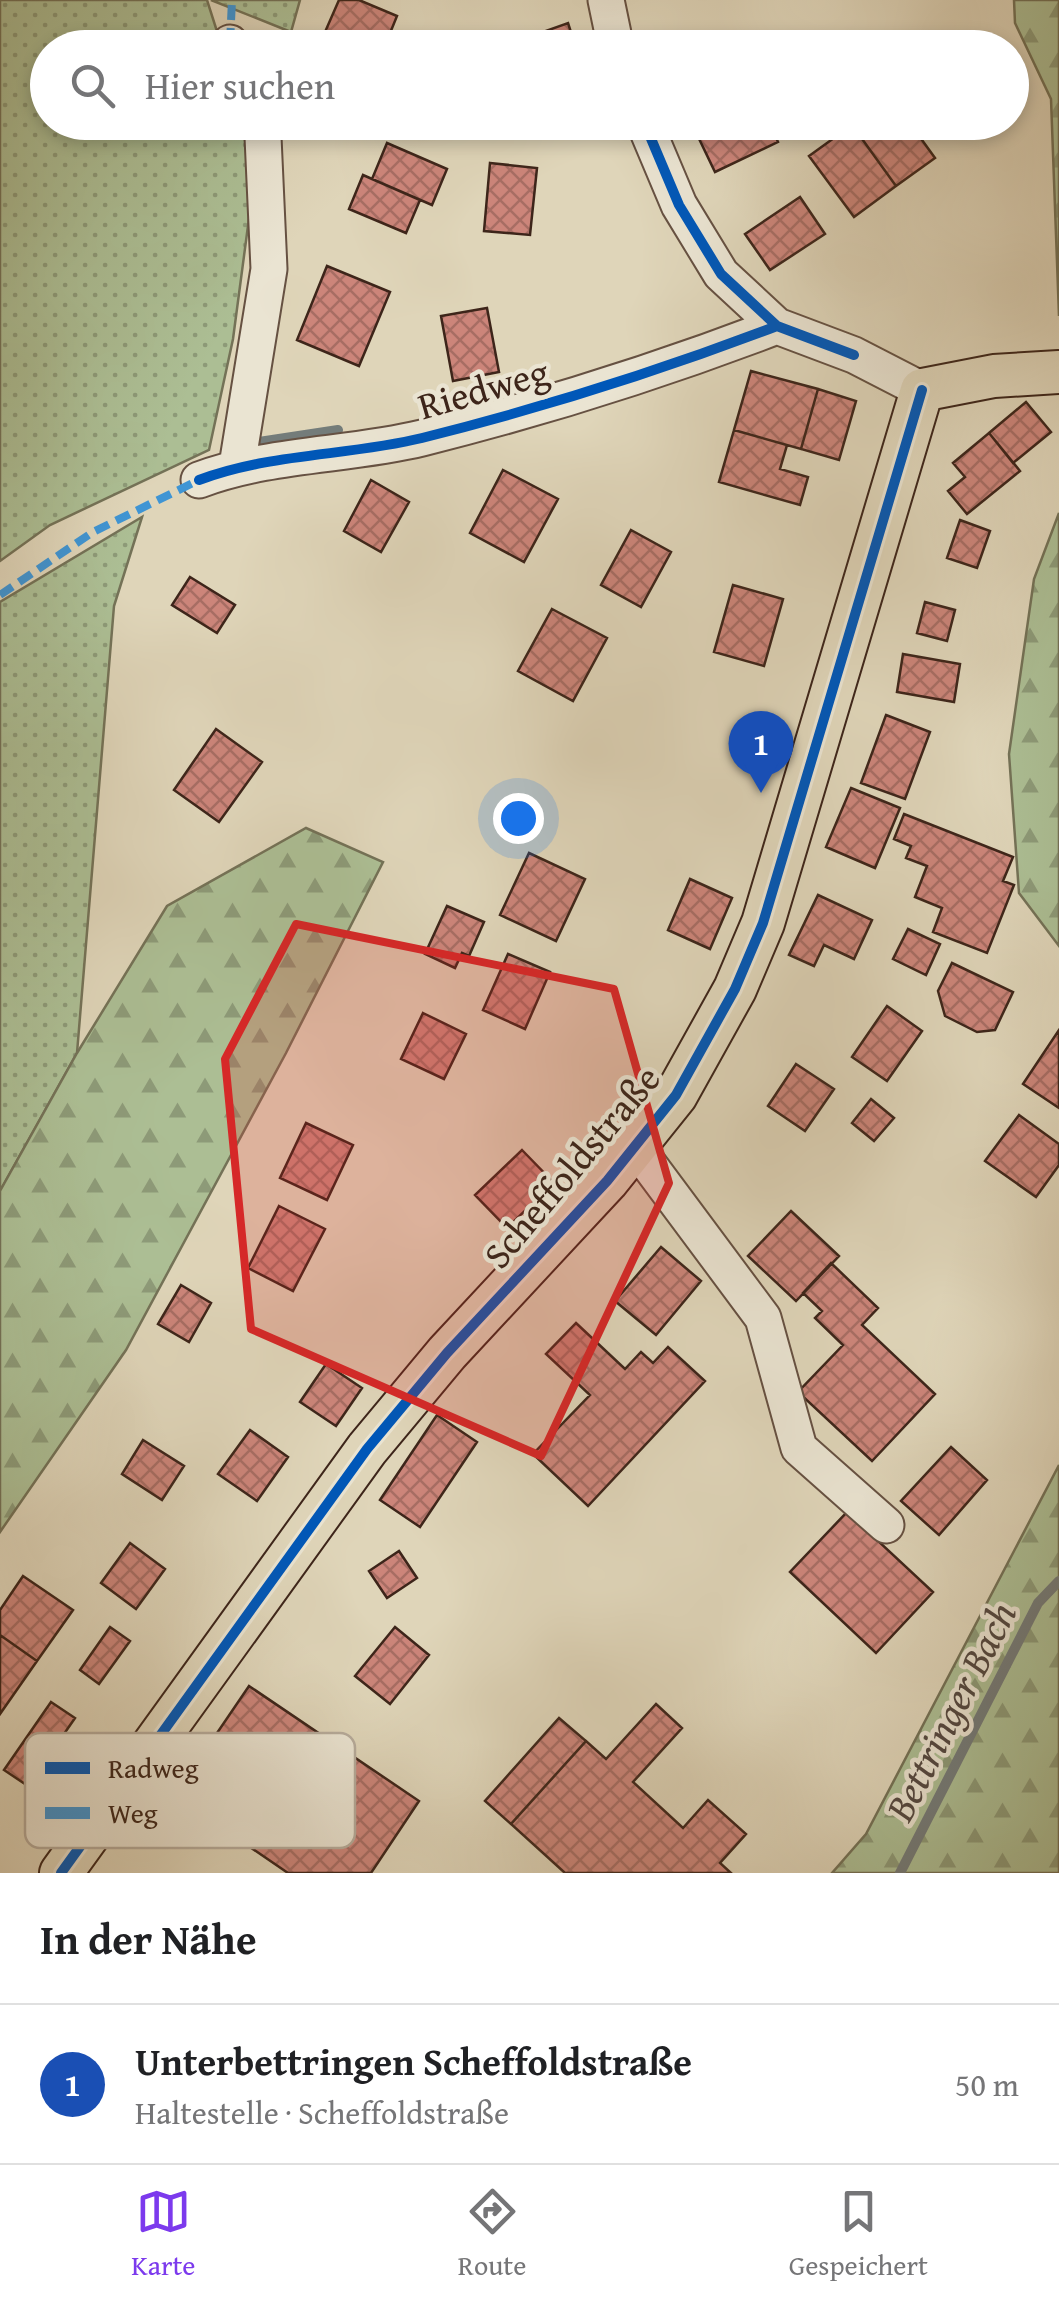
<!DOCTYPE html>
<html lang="de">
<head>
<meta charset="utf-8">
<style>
  body { margin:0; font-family:"Gentium Book Plus",serif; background:#f2f2f2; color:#202124 }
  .you { position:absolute; left:518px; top:818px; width:35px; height:35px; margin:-25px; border:8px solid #fff; border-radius:50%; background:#1a73e8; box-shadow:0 0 0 15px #1a73e833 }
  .badge { display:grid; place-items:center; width:65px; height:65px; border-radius:50%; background:#7c3aed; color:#fff; font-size:32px; font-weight:700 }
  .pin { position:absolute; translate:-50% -82px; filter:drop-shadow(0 2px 5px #0008) }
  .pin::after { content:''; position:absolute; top:52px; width:35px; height:30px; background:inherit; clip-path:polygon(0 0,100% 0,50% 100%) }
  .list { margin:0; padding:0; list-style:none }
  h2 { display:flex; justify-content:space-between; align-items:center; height:130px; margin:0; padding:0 40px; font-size:42px }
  h2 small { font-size:32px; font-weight:400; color:#757577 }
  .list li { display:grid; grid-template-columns:65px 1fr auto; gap:30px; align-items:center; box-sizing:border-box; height:160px; padding:0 40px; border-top:2px solid #e0e0e0 }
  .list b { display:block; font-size:38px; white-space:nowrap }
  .list p { margin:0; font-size:32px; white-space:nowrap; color:#757577 }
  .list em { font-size:32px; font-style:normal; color:#757577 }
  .icon { flex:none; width:55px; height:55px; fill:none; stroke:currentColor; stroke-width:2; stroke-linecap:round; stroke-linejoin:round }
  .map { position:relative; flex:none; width:1059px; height:1873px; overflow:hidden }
  .search { position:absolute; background:#fff; box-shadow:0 5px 15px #0003; left:30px; right:30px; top:30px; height:110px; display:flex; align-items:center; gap:25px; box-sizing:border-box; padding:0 35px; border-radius:55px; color:#757577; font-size:38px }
  .sheet { height:290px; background:#fff }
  nav { display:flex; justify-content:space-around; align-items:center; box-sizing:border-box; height:140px; border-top:2px solid #e0e0e0; background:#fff; font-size:28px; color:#757577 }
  nav a { display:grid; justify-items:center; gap:5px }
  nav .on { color:#7c3aed }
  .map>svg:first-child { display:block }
  .grass { fill:url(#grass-dots); stroke:#747257; stroke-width:2.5 }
  .forest { fill:url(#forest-firs); stroke:#747257; stroke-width:2.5 }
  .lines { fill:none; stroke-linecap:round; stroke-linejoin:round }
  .stream { stroke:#747c7a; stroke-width:10 }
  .building { fill:url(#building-cross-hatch); stroke:#3d251a; stroke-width:2.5 }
  .minor-casing { stroke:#665142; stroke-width:39 }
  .major-casing { stroke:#3d251a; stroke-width:46 }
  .minor { stroke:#eae4d2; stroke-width:35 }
  .major { stroke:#dfd5b9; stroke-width:42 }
  .quiet { stroke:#3f95d4; stroke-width:8; stroke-dasharray:15 8; stroke-linecap:butt }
  .cycleway-casing { stroke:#eae4d2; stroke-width:16 }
  .cycleway { stroke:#0057b8; stroke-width:10 }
  .marked { fill:#d62828; fill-opacity:0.2; stroke:#d62828; stroke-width:8; stroke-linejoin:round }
  .labels { text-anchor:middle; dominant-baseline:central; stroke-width:9; stroke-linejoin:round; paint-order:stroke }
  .street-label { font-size:38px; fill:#3d251a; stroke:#eae4d2 }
  .water-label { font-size:40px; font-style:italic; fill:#544942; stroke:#eae4d2 }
  .key { fill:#eae4d2; stroke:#b6ab9b; stroke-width:2.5 }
  .key-label { font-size:28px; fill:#3d251a }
</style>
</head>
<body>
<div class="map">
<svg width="1059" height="1873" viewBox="0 0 1059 1873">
  <defs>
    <pattern id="grass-dots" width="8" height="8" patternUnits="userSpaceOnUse" patternTransform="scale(2.5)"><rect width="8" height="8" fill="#acbe94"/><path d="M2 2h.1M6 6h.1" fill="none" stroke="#8d9a78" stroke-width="1.8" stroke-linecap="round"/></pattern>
    <pattern id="forest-firs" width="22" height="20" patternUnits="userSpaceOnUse" patternTransform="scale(2.5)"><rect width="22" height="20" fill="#acbe94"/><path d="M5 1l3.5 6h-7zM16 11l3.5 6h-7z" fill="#8d9a78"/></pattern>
    <pattern id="building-cross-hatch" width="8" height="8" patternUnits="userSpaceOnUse" patternTransform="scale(2.5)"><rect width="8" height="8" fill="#cc857a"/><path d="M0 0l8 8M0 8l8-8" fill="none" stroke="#a76d63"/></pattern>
  </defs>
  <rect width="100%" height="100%" fill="#dfd5b9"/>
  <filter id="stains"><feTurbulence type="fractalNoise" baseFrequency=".002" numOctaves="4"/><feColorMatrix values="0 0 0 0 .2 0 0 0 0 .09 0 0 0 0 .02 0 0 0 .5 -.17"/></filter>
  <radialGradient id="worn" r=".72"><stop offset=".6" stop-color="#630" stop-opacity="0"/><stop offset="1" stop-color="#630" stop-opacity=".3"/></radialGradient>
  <!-- grass -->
  <path class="grass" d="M0,0h207l15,47 -174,1v74l195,1 12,50 -22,166 -24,111 -159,75 -50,36z
    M211,0h89l-9,32z
    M142,517l-28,89 -37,447 -77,138v-589z"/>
  <!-- forest -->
  <path class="forest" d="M1014,0h45v316l-8,-217 -36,-76z
    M1059,513v433l-40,-53 -10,-139 25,-175z
    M306,828l77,34 -97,191 -160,297 -126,182v-341l77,-138 90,-147z
    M1059,1465v408h-227l34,-39z"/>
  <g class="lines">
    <!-- stream -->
    <path class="stream" d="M259,442l79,-12
      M900,1873l138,-270 21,-22"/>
  </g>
  <!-- building -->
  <path class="building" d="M339,0h20l38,16 -13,32h-21l-38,-16z
    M568,23l8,25h-47l-3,-10z
    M325,32l38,16h-44z
    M691,122h78l9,20 -63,30z
    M855,122h54l26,36 -39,28 -44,-61z
    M852,125l44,61 -42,31 -45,-61z
    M387,143l60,26 -15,36 -60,-26z
    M490,163l47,5 -7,67 -46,-4z
    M363,175l57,25 -14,33 -57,-24z
    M800,197l25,37 -55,36 -25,-36z
    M327,266l63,26 -31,74 -62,-26z
    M487,308l12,64 -46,9 -12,-65z
    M751,371l67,18 -17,60 -67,-19z
    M818,389l38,12 -17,59 -38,-11z
    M1026,402l25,30 -38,31 -24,-30z
    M734,430l53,15 -7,24 28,8 -8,28 -81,-23z
    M989,433l31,38 -53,43 -19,-23 17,-14 -12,-14z
    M503,470l55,29 -34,63 -54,-29z
    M371,480l38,22 -28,50 -37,-21z
    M960,520l30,11 -13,37 -30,-10z
    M631,530l40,22 -30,55 -40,-22z
    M190,577l45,28 -18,28 -45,-28z
    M733,585l50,14 -19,67 -50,-14z
    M925,602l30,8 -8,31 -30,-8z
    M552,609l55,29 -34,63 -55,-30z
    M903,654l57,10 -6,38 -57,-10z
    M886,715l44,17 -25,67 -44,-16z
    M216,729l46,33 -43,60 -45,-32z
    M851,788l49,20 -25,60 -49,-21z
    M904,814l109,43 -10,24 11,4 -27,68 -54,-21 9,-24 -27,-11 12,-31 -21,-8 5,-12 -17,-7z
    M529,853l56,26 -29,62 -56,-26z
    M690,879l42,19 -22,51 -42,-19z
    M818,895l54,25 -18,39 -30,-14 -10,21 -25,-11z
    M447,906l37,16 -15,34 -7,-3 -7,15 -30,-14z
    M908,929l32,15 -14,31 -33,-16z
    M508,954l42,18 -25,57 -42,-19z
    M952,963l61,29 -18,38 -18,2 -32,-16 -7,-25z
    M887,1006l35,25 -35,50 -35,-24z
    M423,1013l43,21 -22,45 -43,-20z
    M1059,1030v78l-36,-24z
    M796,1064l38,25 -29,42 -37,-25z
    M871,1099l23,19 -20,23 -22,-18z
    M1019,1115l40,29v21l-23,32 -51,-36z
    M306,1123l47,22 -26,55 -47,-22z
    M522,1150l32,33 -47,45 -32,-33z
    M279,1206l46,23 -32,62 -45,-23z
    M791,1211l48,45 -43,45 -48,-45z
    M661,1247l40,34 -45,54 -41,-34z
    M831,1263l47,45 -16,17 73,69 -63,67 -74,-69 45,-47 -28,-27 7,-7 -19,-18z
    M181,1285l30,18 -22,39 -31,-18z
    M576,1323l49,46 16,-17 12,11 15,-16 37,34 -117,125 -55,-52 57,-59 -44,-41z
    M326,1364l36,24 -26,38 -36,-24z
    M437,1415l40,27 -57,85 -40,-27z
    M250,1430l38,27 -31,44 -39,-27z
    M143,1440l41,26 -22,34 -40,-26z
    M951,1447l36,33 -48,55 -38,-34z
    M847,1512l86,80 -57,61 -86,-81z
    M130,1543l35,26 -29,40 -35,-26z
    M399,1551l18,27 -30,20 -18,-27z
    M23,1576l50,34 -36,51 -37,-26v-25z
    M110,1627l20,14 -31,43 -19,-14z
    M395,1627l34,28 -39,49 -35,-28z
    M0,1635l37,26 -37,53z
    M249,1686l170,115 -48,72h-83l-66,-45 -10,16 -48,-33z
    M51,1702l24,16 -47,68 -24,-16z
    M656,1704l26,24 -49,54 50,46 25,-28 38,34 -26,29 11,10h-166l-54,-49 75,-83 20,18z
    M559,1718l27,23 -75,83 -26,-23z"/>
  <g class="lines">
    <!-- minor casing -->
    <g class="minor-casing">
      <path id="minor" d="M606,0l10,48
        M230,43l2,5
        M644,122l35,83 42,69 56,52 77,29 68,35
        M237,466l32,-197 -6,-132 -5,-15
        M199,480c72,-27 149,-24 223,-42 120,-30 240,-68 355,-112
        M635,1146l128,172 36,130 87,77"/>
    </g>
    <!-- major casing -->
    <g class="major-casing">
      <path id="major" d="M61,1873l306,-424 80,-96 160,-172 69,-86 59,-106 28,-66 159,-533 72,-14 65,-4"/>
    </g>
    <!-- minor -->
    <use href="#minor" class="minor"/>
    <!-- major -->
    <use href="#major" class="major"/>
    <!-- quiet -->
    <path class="quiet" d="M230,43l2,-43
      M0,595l93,-63 106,-52"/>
    <!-- cycleway casing -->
    <g class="cycleway-casing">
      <path id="cycleway" d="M644,122l35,83 42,69 56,52 77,29
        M199,480c72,-27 149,-24 223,-42 120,-30 240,-68 355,-112
        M61,1873l306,-424 80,-96 160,-172 69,-86 59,-106 28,-66 159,-533"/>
    </g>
    <!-- cycleway -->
    <use href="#cycleway" class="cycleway"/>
  </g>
  <!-- marked area -->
  <path class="marked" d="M296,924l318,65 55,194 -128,273 -290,-127 -26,-270z"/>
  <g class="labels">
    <!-- street labels -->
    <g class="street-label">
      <text transform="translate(483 388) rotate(-16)">Riedweg</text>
      <text transform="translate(571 1166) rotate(-50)">Scheffoldstraße</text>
    </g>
    <!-- water labels -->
    <g class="water-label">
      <text transform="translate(950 1711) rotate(-63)">Bettringer Bach</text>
    </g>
  </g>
  <!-- legend -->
  <rect x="25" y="1733" width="330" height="115" rx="15" class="key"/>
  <rect x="45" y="1762" width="45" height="12" fill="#0057b8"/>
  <rect x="45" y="1807" width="45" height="12" fill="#3f95d4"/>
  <g class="key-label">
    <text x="108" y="1778">Radweg</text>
    <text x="108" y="1823">Weg</text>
  </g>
  <rect width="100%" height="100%" filter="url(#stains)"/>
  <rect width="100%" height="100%" fill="url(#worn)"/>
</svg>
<div class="you"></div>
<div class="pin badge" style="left:761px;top:793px;background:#1a4fb4">1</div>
<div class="search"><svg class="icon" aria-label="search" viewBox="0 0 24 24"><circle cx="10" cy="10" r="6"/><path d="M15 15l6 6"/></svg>Hier suchen</div>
</div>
<section class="sheet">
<h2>In der Nähe<small></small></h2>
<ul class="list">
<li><span class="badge" style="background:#1a4fb4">1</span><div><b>Unterbettringen Scheffoldstraße</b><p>Haltestelle · Scheffoldstraße</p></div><em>50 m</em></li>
</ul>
</section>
<nav>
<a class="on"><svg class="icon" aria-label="map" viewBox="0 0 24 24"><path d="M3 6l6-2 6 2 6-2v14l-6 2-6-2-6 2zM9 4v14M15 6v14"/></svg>Karte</a>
<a><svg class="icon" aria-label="directions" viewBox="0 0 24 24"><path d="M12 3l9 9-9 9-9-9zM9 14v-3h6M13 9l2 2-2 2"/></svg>Route</a>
<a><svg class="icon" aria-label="saved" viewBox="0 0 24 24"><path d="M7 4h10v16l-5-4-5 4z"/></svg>Gespeichert</a>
</nav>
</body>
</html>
